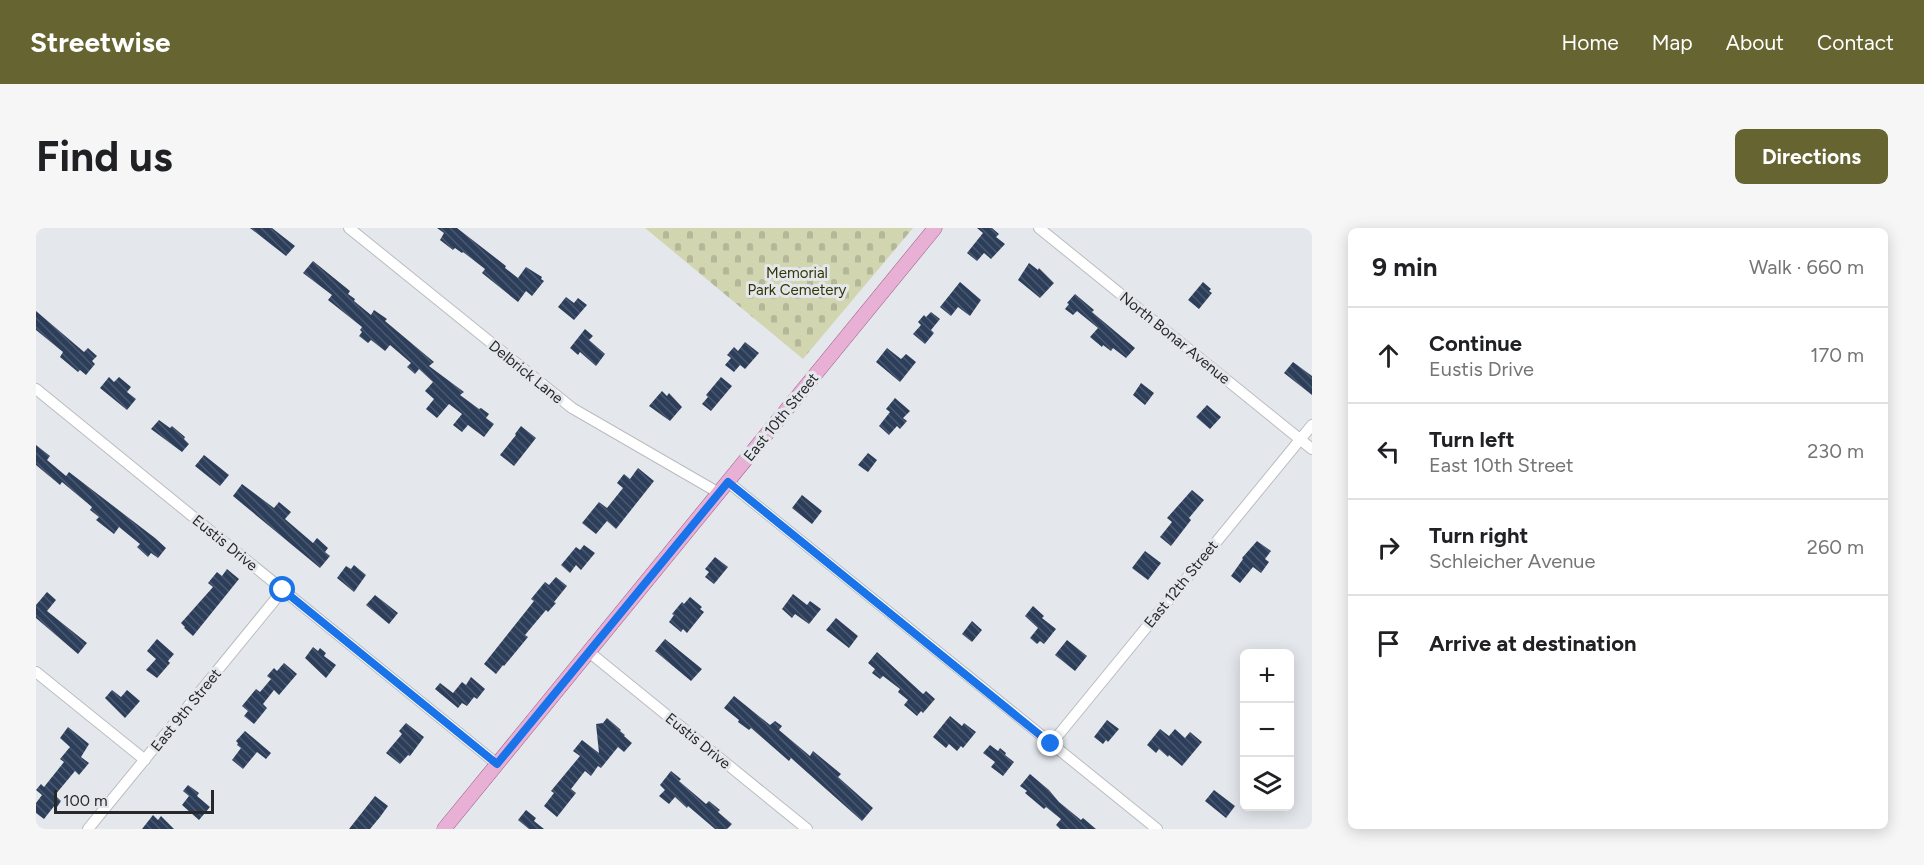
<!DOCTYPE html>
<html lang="en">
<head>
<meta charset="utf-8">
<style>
  body { margin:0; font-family:Figtree,sans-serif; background:#f6f6f6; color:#202124 }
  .controls { position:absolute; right:18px; bottom:18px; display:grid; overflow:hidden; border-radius:9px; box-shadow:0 3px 15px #0003 }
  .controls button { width:54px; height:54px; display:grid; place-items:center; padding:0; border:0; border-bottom:2px solid #e0e0e0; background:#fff; color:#202124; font:30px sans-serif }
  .scale { position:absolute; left:18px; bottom:15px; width:160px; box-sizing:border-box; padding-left:6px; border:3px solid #27282a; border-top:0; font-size:16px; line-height:21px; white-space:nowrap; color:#27282a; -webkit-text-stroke:4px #e4e7ec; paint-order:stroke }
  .stop { position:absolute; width:18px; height:18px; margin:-14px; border:4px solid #1a73e8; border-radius:50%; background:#fff }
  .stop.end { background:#1a73e8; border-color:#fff; box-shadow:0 2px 6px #0008 }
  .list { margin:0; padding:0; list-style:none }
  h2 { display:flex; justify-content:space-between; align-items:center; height:78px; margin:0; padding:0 24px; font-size:26px }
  h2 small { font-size:20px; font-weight:400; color:#757577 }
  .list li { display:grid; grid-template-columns:39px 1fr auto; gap:18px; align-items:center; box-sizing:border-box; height:96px; padding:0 24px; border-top:2px solid #e0e0e0 }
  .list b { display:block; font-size:22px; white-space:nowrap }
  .list p { margin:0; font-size:20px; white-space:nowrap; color:#757577 }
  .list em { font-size:20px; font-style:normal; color:#757577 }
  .icon { flex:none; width:33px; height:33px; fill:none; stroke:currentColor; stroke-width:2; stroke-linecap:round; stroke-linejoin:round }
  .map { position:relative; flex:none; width:1276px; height:601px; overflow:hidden; border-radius:9px }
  header { display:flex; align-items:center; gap:36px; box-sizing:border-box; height:84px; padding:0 30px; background:#666430; color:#fff }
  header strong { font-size:28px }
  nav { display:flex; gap:33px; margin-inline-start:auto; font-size:21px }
  .intro { display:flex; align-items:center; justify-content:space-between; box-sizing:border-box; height:144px; padding:0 36px }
  h1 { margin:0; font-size:42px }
  .button { padding:15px 27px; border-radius:9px; background:#666430; color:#fff; font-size:21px; font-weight:700 }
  main { display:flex; gap:36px; padding:0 36px }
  aside { flex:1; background:#fff; border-radius:9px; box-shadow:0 3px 15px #0003 }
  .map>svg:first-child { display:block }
  .cemetery { fill:url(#cemetery-stones) }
  .building { fill:url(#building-back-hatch) }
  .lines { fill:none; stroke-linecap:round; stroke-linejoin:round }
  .minor-casing { stroke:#b9bcc1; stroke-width:12 }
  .major-casing { stroke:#9b5f88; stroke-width:15 }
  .minor { stroke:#fff; stroke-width:10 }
  .major { stroke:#e9b0d6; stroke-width:14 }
  .route { stroke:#1a73e8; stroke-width:8 }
  .labels { text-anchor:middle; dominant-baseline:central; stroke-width:6; stroke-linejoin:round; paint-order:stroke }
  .park-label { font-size:15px; fill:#333603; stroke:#e4e7ec }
  .street-label { font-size:15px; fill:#27282a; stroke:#e4e7ec }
</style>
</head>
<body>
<header>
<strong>Streetwise</strong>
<nav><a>Home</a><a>Map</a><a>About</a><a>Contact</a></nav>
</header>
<div class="intro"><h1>Find us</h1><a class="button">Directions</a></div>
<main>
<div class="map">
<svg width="1276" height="601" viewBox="0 0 1276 601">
  <defs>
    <pattern id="cemetery-stones" width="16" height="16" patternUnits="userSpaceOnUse" patternTransform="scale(1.5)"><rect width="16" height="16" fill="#d2d6b0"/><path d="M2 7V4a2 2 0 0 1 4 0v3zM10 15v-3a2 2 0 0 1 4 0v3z" fill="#b4b898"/></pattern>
    <pattern id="building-back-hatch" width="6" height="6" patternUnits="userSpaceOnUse" patternTransform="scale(1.5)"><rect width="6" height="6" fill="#2c3e5a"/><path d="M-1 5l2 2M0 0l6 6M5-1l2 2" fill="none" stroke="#49586e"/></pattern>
  </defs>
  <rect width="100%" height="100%" fill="#e4e7ec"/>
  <!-- cemetery -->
  <path class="cemetery" d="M609,0h268l-110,131z"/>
  <!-- building -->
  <path class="building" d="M214,0h22l23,18 -9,10z
    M401,0h20l49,38 -1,2 13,10 8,-11 16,10 -1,2 3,2 -12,15 -6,-5 -8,11 -36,-29 3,-4 -22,-17 -1,1 -7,-5 -2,2 -13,-10 4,-7z
    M941,0h15l7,6 -3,3 9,7 -14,15 -7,-6 -7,8 -10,-8 16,-20z
    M277,33l37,30 -2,3 7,5 -1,2 17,14 3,-5 13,9 -2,2 49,41 -5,4 35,26 -4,3 19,14 2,-1 8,6 -3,4 8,6 -10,13 -16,-12 -6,7 -9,-7 9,-11 -13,-10 -12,14 -11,-9 8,-10 -9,-8 8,-9 -14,-13 -4,5 -8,-7 4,-4 -21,-18 -5,6 -14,-11 -3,3 -9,-7 3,-4 -2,-2 2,-3 -34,-27 4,-5 -29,-22z
    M993,35l9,7 1,-2 15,15 -14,15 -22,-18z
    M924,54l21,18 -11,16 -12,-9 -7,9 -11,-9z
    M1167,54l8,7 -2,2 3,2 -13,16 -11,-9z
    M1039,66l19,16 -2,2 43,36 -9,10 -13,-10 -2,3 -8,-6 -1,2 -12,-10 8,-9 -21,-17 -4,4 -8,-6 4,-5 -2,-1z
    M530,69l8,6 4,-5 9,7 -13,15 -16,-13z
    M0,83l48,41 4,-4 9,8 -5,5 3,3 -9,11 -6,-5 -2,2 -18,-15 3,-5 -27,-22z
    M895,84l9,7 -9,11 3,3 -9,11 -12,-10 8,-9 -3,-3 6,-7 2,2z
    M549,101l8,7 -4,4 16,14 -9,12 -16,-14 -2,3 -8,-7z
    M709,114l14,11 -14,16 -5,-4 -6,7 -9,-7 6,-7 -4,-3 7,-8 4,4z
    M851,120l14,11 5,-5 10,8 -16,20 -24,-20z
    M1257,134l19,14v19l-28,-22z
    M73,149l5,5 5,-5 12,10 -4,5 9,7 -9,11 -27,-22z
    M685,149l11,9 -21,25 -9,-7 6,-7 -2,-2z
    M1105,155l13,10 -9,12 -12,-10z
    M626,163l5,5 2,-3 13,14 -12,14 -21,-15z
    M859,170l15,13 -7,7 4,3 -7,8 -3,-3 -8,9 -10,-9 11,-14 -4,-3z
    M1171,177l14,12 -11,12 -14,-12z
    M123,192l11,8 2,-2 13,11 -1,2 5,5 -7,8 -31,-23z
    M485,198l15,12 -22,28 -14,-11 16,-20 -1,-1z
    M0,217l14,11 -3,4 19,16 3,-4 86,66 11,10 -8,10 -7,-5 -3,4 -11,-10 3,-3 -21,-17 -5,7 -18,-14 3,-3 -9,-7 2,-3 -30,-25 -2,3 -24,-20z
    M832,225l9,7 -9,12 -10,-7z
    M168,227l25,20 -9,11 -25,-20z
    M602,240l16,13 -38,48 -9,-8 -11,13 -14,-11 17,-21 8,6 16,-20 -6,-5 7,-9 6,5z
    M206,256l32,24 5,-6 12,10 -6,7 28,24 4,-5 11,10 -3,4 5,4 -10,12 -87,-72z
    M1156,262l12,10 -15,18 2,2 -20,26 -11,-9 12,-15 -5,-4z
    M766,267l20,16 -10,13 -20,-16z
    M1221,313l14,10 -6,8 4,3 -8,11 -8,-6 -13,16 -9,-7 12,-17 -1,-1z
    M548,317l11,8 -14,17 -5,-5 -6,8 -9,-8 15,-18 4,3z
    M1109,323l16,12 -13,17 -16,-12z
    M679,329l13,10 -14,17 -9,-7 4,-5 -4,-3z
    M318,337l12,10 -12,17 -17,-14 9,-12 5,3z
    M191,341l12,10 -46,57 -9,-8 1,-1 -4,-4 32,-36 -5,-4 9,-11 5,4z
    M520,349l11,9 -13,16 2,1 -8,9 -2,-2 -21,25 3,2 -24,29 -1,-1 -7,9 -12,-10 50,-63 -3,-2 14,-17 4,3z
    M11,364l9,8 -9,11 40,32 -9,11 -42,-36v-13z
    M757,366l14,11 3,-4 11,8 -12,15 -14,-10 -3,4 -10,-9z
    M339,367l23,18 -9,11 -23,-19z
    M654,369l12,10 -2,2 4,3 -17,21 -4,-4 -2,3 -12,-10 5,-7 -2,-1 10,-12 2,2z
    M997,378l11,10 -2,2 14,11 -12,15 -4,-3 -3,3 -7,-6 8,-10 -13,-12z
    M800,390l22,18 -9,12 -23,-18z
    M936,393l10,9 -10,12 -10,-8z
    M121,411l17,15 -6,7 2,2 -13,15 -11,-8 10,-11 -9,-8z
    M629,411l37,30 -11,12 -36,-30z
    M1031,412l20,16 -12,15 -20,-16z
    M277,419l5,4 2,-3 6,5 -2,3 12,9 -10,13 -21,-20z
    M841,424l46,42 3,-3 9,8 -12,14 -2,-2 -4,5 -13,-11 4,-5 -10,-8 2,-3 -17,-13 -3,3 -8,-6 3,-4 -7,-6z
    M248,435l13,11 -18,21 -5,-5 -11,14 4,4 -13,16 -10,-8 4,-5 -6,-5 14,-17 4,3 11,-13 -4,-3 7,-8 3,3z
    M435,449l14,12 -8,10 -3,-2 -7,9 -5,-3 -4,5 -23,-19 5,-6 13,10 9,-11 4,3z
    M76,462l9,7 6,-7 13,11 -15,17 -20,-20z
    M698,468l36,29 5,-4 7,5 -3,4 31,26 3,-5 28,23 -3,3 35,31 -11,13 -71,-63 -2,3 -38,-33 -2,2 -11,-8 1,-2 -15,-12z
    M914,488l12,10 2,-3 12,9 -13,16 -2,-2 -4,5 -8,-7 -3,4 -13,-11z
    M571,490l14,12 -1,1 5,4 -1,1 8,7 -8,9 -6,-5 -17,21 -3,-2 -7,10 -6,-5 -14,18 5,4 -19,24 -13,-11 10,-13 -3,-2 29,-35 -7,-5 9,-11 17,13 -3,-29 7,-1z
    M1071,492l12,9 -11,13 -2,-2 -3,4 -9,-7z
    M370,495l18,14 -14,19 -2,-1 -8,9 -14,-11 16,-19 -3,-3z
    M32,499l21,17 -8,13 8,6 -10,12 -4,-4 -20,24 6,6 -4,6 -2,-2 -11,14 -8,-6v-10l6,-8 -6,-5 5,-6 3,3 20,-25 -4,-3 10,-12 -10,-9z
    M1124,501l9,7 6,-7 10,9 5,-6 12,10 -20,24 -13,-11 -1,2 -9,-8 -3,4 -9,-8z
    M209,503l26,22 -5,6 -9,-7 -14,17 -11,-9 9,-12 -4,-3 1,-2 -2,-2z
    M954,517l8,6 2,-3 6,5 -1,2 9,7 -11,14 -12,-9 4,-5 -12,-9z
    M635,543l10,8 -2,2 27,23 3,-3 11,9 -2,2 14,12 -5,5h-12l-27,-23 -1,2 -12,-11 -6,7 -10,-8 6,-6 -5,-5z
    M994,546l19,16 10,12 22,18 2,-2 13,11h-36l-4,-4 5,-6 -15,-12 -2,2 -19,-16 2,-2 -7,-5z
    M152,557l11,8 -2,3 13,11 -11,13 -17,-15 7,-9 -6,-5z
    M1178,562l21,16 -9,12 -21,-17z
    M339,568l13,10 -8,11 -10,12h-21z
    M490,582l10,8 -2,3 10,8h-15l-11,-9z
    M117,587l5,5 3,-4 13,13h-32z"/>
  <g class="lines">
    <!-- minor casing -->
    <g class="minor-casing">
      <path id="minor" d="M313,0l223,180 147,85
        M1003,0l273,221
        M0,161l461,375
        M692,254l429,347
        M553,424l218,177
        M0,444l109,88
        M1015,516l261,-319
        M52,601l195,-239"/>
    </g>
    <!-- major casing -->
    <g class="major-casing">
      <path id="major" d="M408,601l491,-601"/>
    </g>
    <!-- minor -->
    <use href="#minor" class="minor"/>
    <!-- major -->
    <use href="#major" class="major"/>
  </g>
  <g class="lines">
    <!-- route -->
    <path class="route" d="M247,362l214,174 231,-282 323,262"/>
  </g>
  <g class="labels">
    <!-- park labels -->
    <g class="park-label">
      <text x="761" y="45">Memorial<tspan x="761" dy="17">Park Cemetery</tspan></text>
    </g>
    <!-- street labels -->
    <g class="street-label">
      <text transform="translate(1139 110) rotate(39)">North Bonar Avenue</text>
      <text transform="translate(490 144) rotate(39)">Delbrick Lane</text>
      <text transform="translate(745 189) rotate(-51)">East 10th Street</text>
      <text transform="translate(189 315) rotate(39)">Eustis Drive</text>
      <text transform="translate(1145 356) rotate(-51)">East 12th Street</text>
      <text transform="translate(150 482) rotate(-51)">East 9th Street</text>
      <text transform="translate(662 513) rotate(39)">Eustis Drive</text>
    </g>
  </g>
</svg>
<div class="controls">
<button>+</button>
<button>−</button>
<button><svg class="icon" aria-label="layers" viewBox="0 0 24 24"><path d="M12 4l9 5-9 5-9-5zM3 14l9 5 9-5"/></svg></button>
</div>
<div class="scale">100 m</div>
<div class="stop" style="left:247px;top:362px"></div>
<div class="stop end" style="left:1015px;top:516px"></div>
</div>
<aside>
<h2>9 min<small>Walk · 660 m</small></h2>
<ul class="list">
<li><svg class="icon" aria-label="ahead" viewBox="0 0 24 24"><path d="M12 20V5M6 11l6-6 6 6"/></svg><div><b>Continue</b><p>Eustis Drive</p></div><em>170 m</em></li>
<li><svg class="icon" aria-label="left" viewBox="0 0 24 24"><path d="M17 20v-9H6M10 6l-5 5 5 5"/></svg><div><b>Turn left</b><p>East 10th Street</p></div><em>230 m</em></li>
<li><svg class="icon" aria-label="right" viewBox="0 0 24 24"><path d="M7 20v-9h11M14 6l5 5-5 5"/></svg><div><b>Turn right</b><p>Schleicher Avenue</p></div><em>260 m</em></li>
<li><svg class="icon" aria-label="arrive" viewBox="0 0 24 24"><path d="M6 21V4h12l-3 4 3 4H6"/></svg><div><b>Arrive at destination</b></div></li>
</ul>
</aside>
</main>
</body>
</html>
